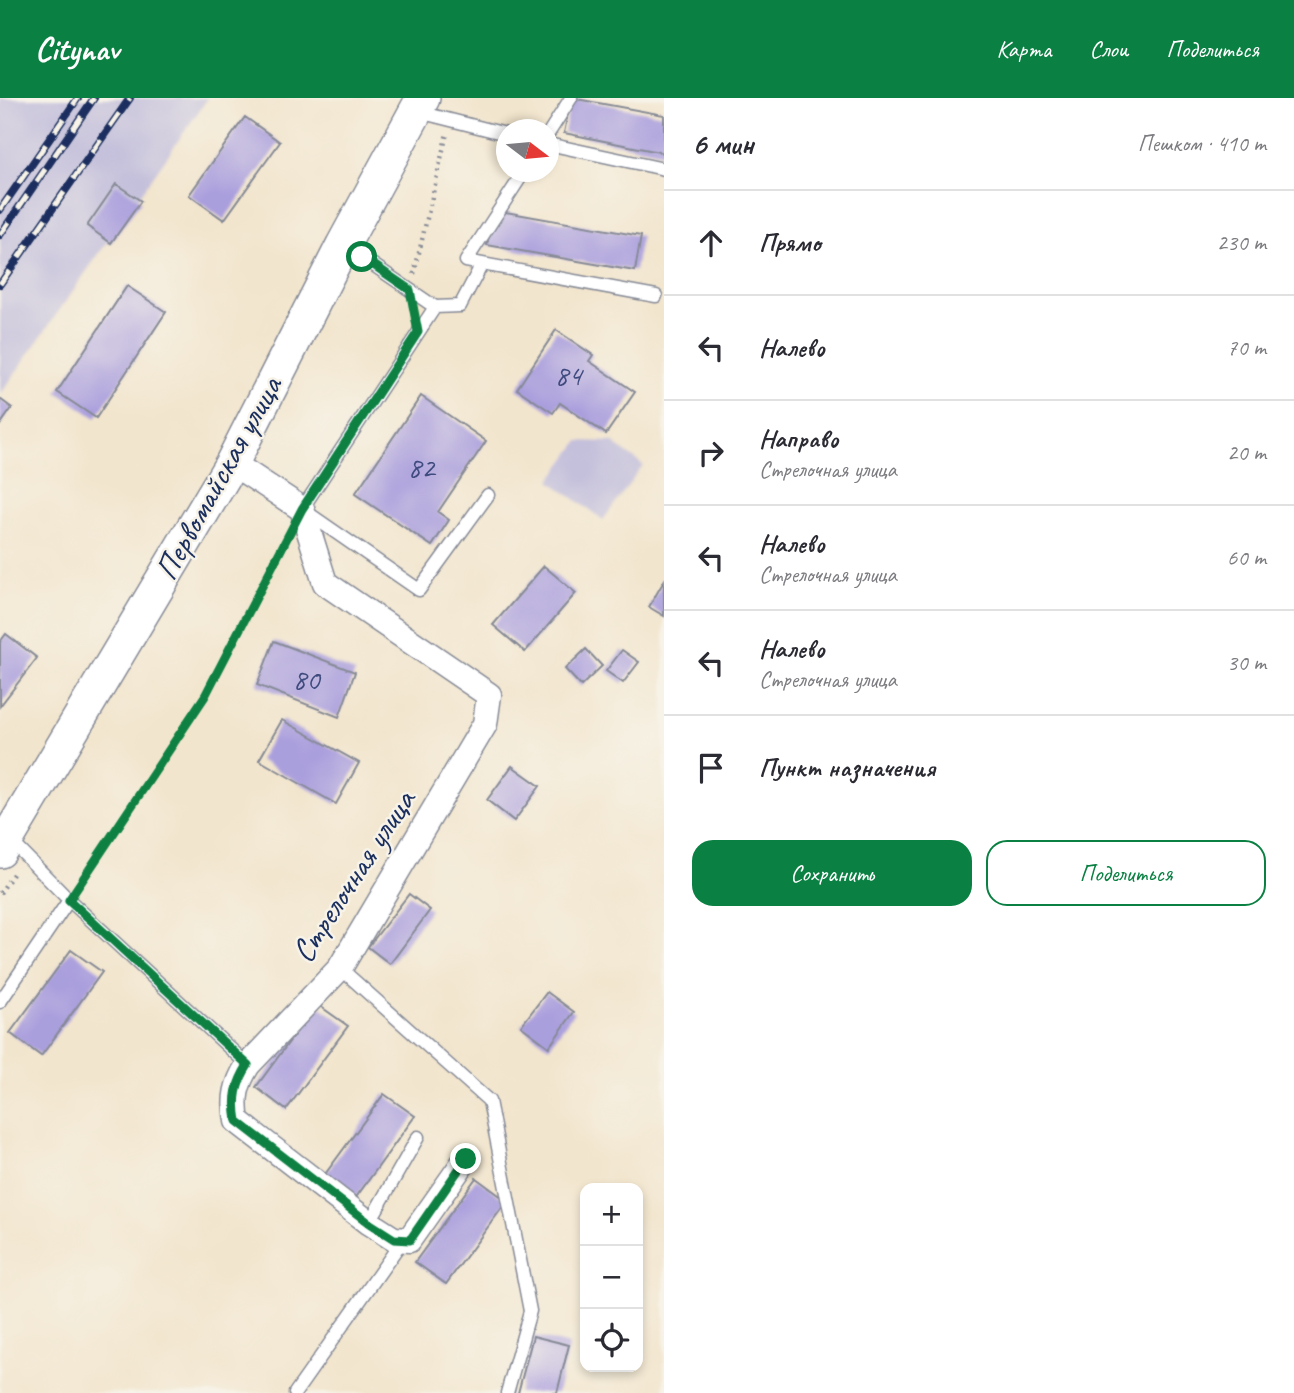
<!DOCTYPE html>
<html lang="ru">
<head>
<meta charset="utf-8">
<style>
  body { margin:0; font-family:Caveat,sans-serif; background:#f2f2f3; color:#2b2b33 }
  .controls { position:absolute; right:21px; bottom:21px; display:grid; overflow:hidden; border-radius:14px; box-shadow:0 4px 10px #0003 }
  .controls button { width:63px; height:63px; display:grid; place-items:center; padding:0; border:0; border-bottom:2px solid #e1e1e2; background:#fff; color:#2b2b33; font:35px sans-serif }
  .compass { position:absolute; left:496px; top:21px; width:63px; height:63px; border-radius:50%; background:#fff; box-shadow:0 4px 10px #0003; rotate:106deg }
  .stop { position:absolute; width:21px; height:21px; margin:-16px; border:5px solid #0b8043; border-radius:50%; background:#fff }
  .stop.end { background:#0b8043; border-color:#fff; box-shadow:0 2px 7px #0008 }
  .list { margin:0; padding:0; list-style:none }
  h2 { display:flex; justify-content:space-between; align-items:center; height:91px; margin:0; padding:0 28px; font-size:30px }
  h2 small { font-size:23px; font-weight:400; color:#7c7c81 }
  .list li { display:grid; grid-template-columns:46px 1fr auto; gap:21px; align-items:center; box-sizing:border-box; height:105px; padding:0 28px; border-top:2px solid #e1e1e2 }
  .list b { display:block; font-size:26px; white-space:nowrap }
  .list p { margin:0; font-size:23px; white-space:nowrap; color:#7c7c81 }
  .list em { font-size:23px; font-style:normal; color:#7c7c81 }
  .actions { display:flex; gap:14px; padding:21px 28px }
  .actions a { flex:1; padding:16px 0; border:2px solid #0b8043; border-radius:21px; text-align:center; font-size:24px; color:#0b8043 }
  .actions .main { background:#0b8043; color:#fff }
  .icon { flex:none; width:38px; height:38px; fill:none; stroke:currentColor; stroke-width:2; stroke-linecap:round; stroke-linejoin:round }
  .map { position:relative; flex:none; width:664px; height:1295px; overflow:hidden }
  header { display:flex; align-items:center; gap:42px; box-sizing:border-box; height:98px; padding:0 35px; background:#0b8043; color:#fff }
  header strong { font-size:33px }
  nav { display:flex; gap:38px; margin-inline-start:auto; font-size:24px }
  main { display:flex }
  aside { flex:1; background:#fff }
  .map>svg:first-child { display:block }
  .industrial { fill:#c4c0db }
  .building { fill:#aa9fdd }
  .lines { fill:none; stroke-linecap:round; stroke-linejoin:round }
  .service-casing { stroke:#868a96; stroke-width:15 }
  .minor-casing { stroke:#868a96; stroke-width:27 }
  .secondary-casing { stroke:#868a96; stroke-width:36 }
  .path { stroke:#868a96; stroke-width:4.5; stroke-dasharray:2 5; stroke-linecap:butt }
  .service { stroke:#fff; stroke-width:12 }
  .minor { stroke:#fff; stroke-width:24 }
  .secondary { stroke:#fff; stroke-width:33 }
  .rail-casing { stroke:#1b2f5e; stroke-width:8 }
  .rail { stroke:#f7f3e8; stroke-width:5; stroke-dasharray:16; stroke-linecap:butt }
  .route { stroke:#0b8043; stroke-width:9 }
  .labels { text-anchor:middle; dominant-baseline:central; stroke-width:5; stroke-linejoin:round; paint-order:stroke }
  .number-label { font-size:30px; fill:#3f4b7e }
  .street-label { font-size:33px; fill:#1b2f5e; stroke:#f7f3e8 }
</style>
</head>
<body>
<header>
<strong>Citynav</strong>
<nav><a>Карта</a><a>Слои</a><a>Поделиться</a></nav>
</header>
<main>
<div class="map">
<svg width="664" height="1295" viewBox="0 0 664 1295">
  <rect width="100%" height="100%" fill="#f7f3e8"/>
  <filter id="ink" filterUnits="userSpaceOnUse"><feTurbulence type="fractalNoise" baseFrequency=".0143" numOctaves="2"/><feDisplacementMap in="SourceGraphic" scale="14" xChannelSelector="R" yChannelSelector="G"/><feConvolveMatrix kernelMatrix="1 2 1 2 8 2 1 2 1" color-interpolation-filters="sRGB"/></filter>
  <filter id="wash" filterUnits="userSpaceOnUse"><feTurbulence type="fractalNoise" baseFrequency=".00686" numOctaves="4" result="noise"/><feDisplacementMap in="SourceGraphic" scale="28" xChannelSelector="R" yChannelSelector="G"/><feGaussianBlur stdDeviation="1.57" result="paint"/><feColorMatrix in="noise" values="0 0 0 0 0 0 0 0 0 0 0 0 0 0 0 0 0 1.4 0 .05"/><feComposite in="paint" operator="in"/></filter>
  <g filter="url(#wash)">
    <rect width="100%" height="100%" fill="#f2e5cd"/>
    <!-- industrial -->
    <path class="industrial" d="M0,0h208l-208,297z
      M579,343l33,1 31,23 -40,55 -53,-39z"/>
    <g id="blocks">
      <!-- building -->
      <path class="building" d="M571,0l93,17v38l-100,-20z
        M245,19l35,25 -56,78 -35,-25z
        M116,86l25,17 -30,42 -24,-17z
        M494,112l147,26 -6,35 -148,-26z
        M127,188l39,26 -70,106 -39,-26z
        M556,232l37,25 -4,6 46,31 -29,42 -46,-31 -7,10 -36,-24z
        M421,298l65,45 -48,71 11,8 -17,26 -77,-52z
        M0,301l12,9 -12,17z
        M544,468l32,27 -51,59 -32,-27z
        M664,483v35l-15,-9z
        M6,536l31,24 -37,48v-64z
        M274,543l81,31 -16,45 -82,-32z
        M586,551l16,17 -21,20 -16,-17z
        M622,552l17,12 -16,21 -17,-12z
        M282,622l77,43 -23,41 -77,-44z
        M512,668l28,20 -26,35 -27,-21z
        M409,796l21,16 -40,54 -22,-17z
        M71,852l31,22 -61,84 -31,-23z
        M547,894l27,20 -25,35 -28,-21z
        M317,906l31,22 -62,84 -30,-23z
        M384,996l31,22 -61,84 -31,-23z
        M476,1080l31,23 -61,83 -31,-22z
        M533,1238l36,9 -12,48h-39z"/>
    </g>
  </g>
  <g filter="url(#ink)">
    <use href="#blocks" fill-opacity="0" stroke="#868a96" stroke-width="2"/>
    <g class="lines">
      <!-- service casing -->
      <g class="service-casing">
        <path id="service" d="M419,14l87,22
          M548,36l23,-36
          M548,46l116,25
          M524,74l-58,89 190,35
          M344,147l91,62 25,-1 22,-42
          M435,209l-133,202 117,81 69,-95
          M9,741l60,61 179,165
          M340,870l149,133 41,210 -23,82
          M0,904l69,-102
          M369,1125l49,-86
          M295,1295l107,-152"/>
      </g>
      <!-- minor casing -->
      <g class="minor-casing">
        <path id="minor" d="M232,365l70,46 23,74 164,112 -4,29 -145,244 -92,97c-12,19 -15,33 -11,56l132,102 25,16 15,1 57,-81"/>
      </g>
      <!-- secondary casing -->
      <g class="secondary-casing">
        <path id="secondary" d="M0,753l232,-388 111,-218 80,-147"/>
      </g>
      <!-- path -->
      <path class="path" d="M414,176l33,-141
        M78,789l127,-191 82,-158
        M0,795l13,-19"/>
      <!-- service -->
      <use href="#service" class="service"/>
      <!-- minor -->
      <use href="#minor" class="minor"/>
      <!-- secondary -->
      <use href="#secondary" class="secondary"/>
      <!-- rail casing -->
      <g class="rail-casing">
        <path id="rail" d="M0,112l78,-112
          M0,137l94,-137
          M0,186l130,-186"/>
      </g>
      <!-- rail -->
      <use href="#rail" class="rail"/>
    </g>
  </g>
  <g class="lines" filter="url(#ink)">
    <!-- route -->
    <path class="route" d="M362,159l48,33 8,42 -116,177 -97,187 -136,204 179,165c-12,19 -15,33 -11,56l132,102 25,16 16,1 56,-81"/>
  </g>
  <g class="labels">
    <!-- number labels -->
    <g class="number-label">
      <text x="568" y="277">84</text>
      <text x="421" y="369">82</text>
      <text x="306" y="581">80</text>
    </g>
    <!-- street labels -->
    <g class="street-label">
      <text transform="translate(218 380) rotate(-61)">Первомайская улица</text>
      <text transform="translate(353 778) rotate(-57)">Стрелочная улица</text>
    </g>
  </g>
</svg>
<div class="controls">
<button>+</button>
<button>−</button>
<button><svg class="icon" aria-label="locate" viewBox="0 0 24 24"><circle cx="12" cy="12" r="6"/><path d="M12 2v4M12 18v4M2 12h4M18 12h4"/></svg></button>
</div>
<svg class="compass" viewBox="-18 -18 36 36"><path d="M0-13l5 13h-10z" fill="#e53935"/><path d="M0 13l5-13h-10z" fill="#7c7c81"/></svg>
<div class="stop" style="left:362px;top:159px"></div>
<div class="stop end" style="left:466px;top:1061px"></div>
</div>
<aside>
<h2>6 мин<small>Пешком · 410 m</small></h2>
<ul class="list">
<li><svg class="icon" aria-label="ahead" viewBox="0 0 24 24"><path d="M12 20V5M6 11l6-6 6 6"/></svg><div><b>Прямо</b></div><em>230 m</em></li>
<li><svg class="icon" aria-label="left" viewBox="0 0 24 24"><path d="M17 20v-9H6M10 6l-5 5 5 5"/></svg><div><b>Налево</b></div><em>70 m</em></li>
<li><svg class="icon" aria-label="right" viewBox="0 0 24 24"><path d="M7 20v-9h11M14 6l5 5-5 5"/></svg><div><b>Направо</b><p>Стрелочная улица</p></div><em>20 m</em></li>
<li><svg class="icon" aria-label="left" viewBox="0 0 24 24"><path d="M17 20v-9H6M10 6l-5 5 5 5"/></svg><div><b>Налево</b><p>Стрелочная улица</p></div><em>60 m</em></li>
<li><svg class="icon" aria-label="left" viewBox="0 0 24 24"><path d="M17 20v-9H6M10 6l-5 5 5 5"/></svg><div><b>Налево</b><p>Стрелочная улица</p></div><em>30 m</em></li>
<li><svg class="icon" aria-label="arrive" viewBox="0 0 24 24"><path d="M6 21V4h12l-3 4 3 4H6"/></svg><div><b>Пункт назначения</b></div></li>
</ul>
<div class="actions"><a class="main">Сохранить</a><a>Поделиться</a></div>
</aside>
</main>
</body>
</html>
